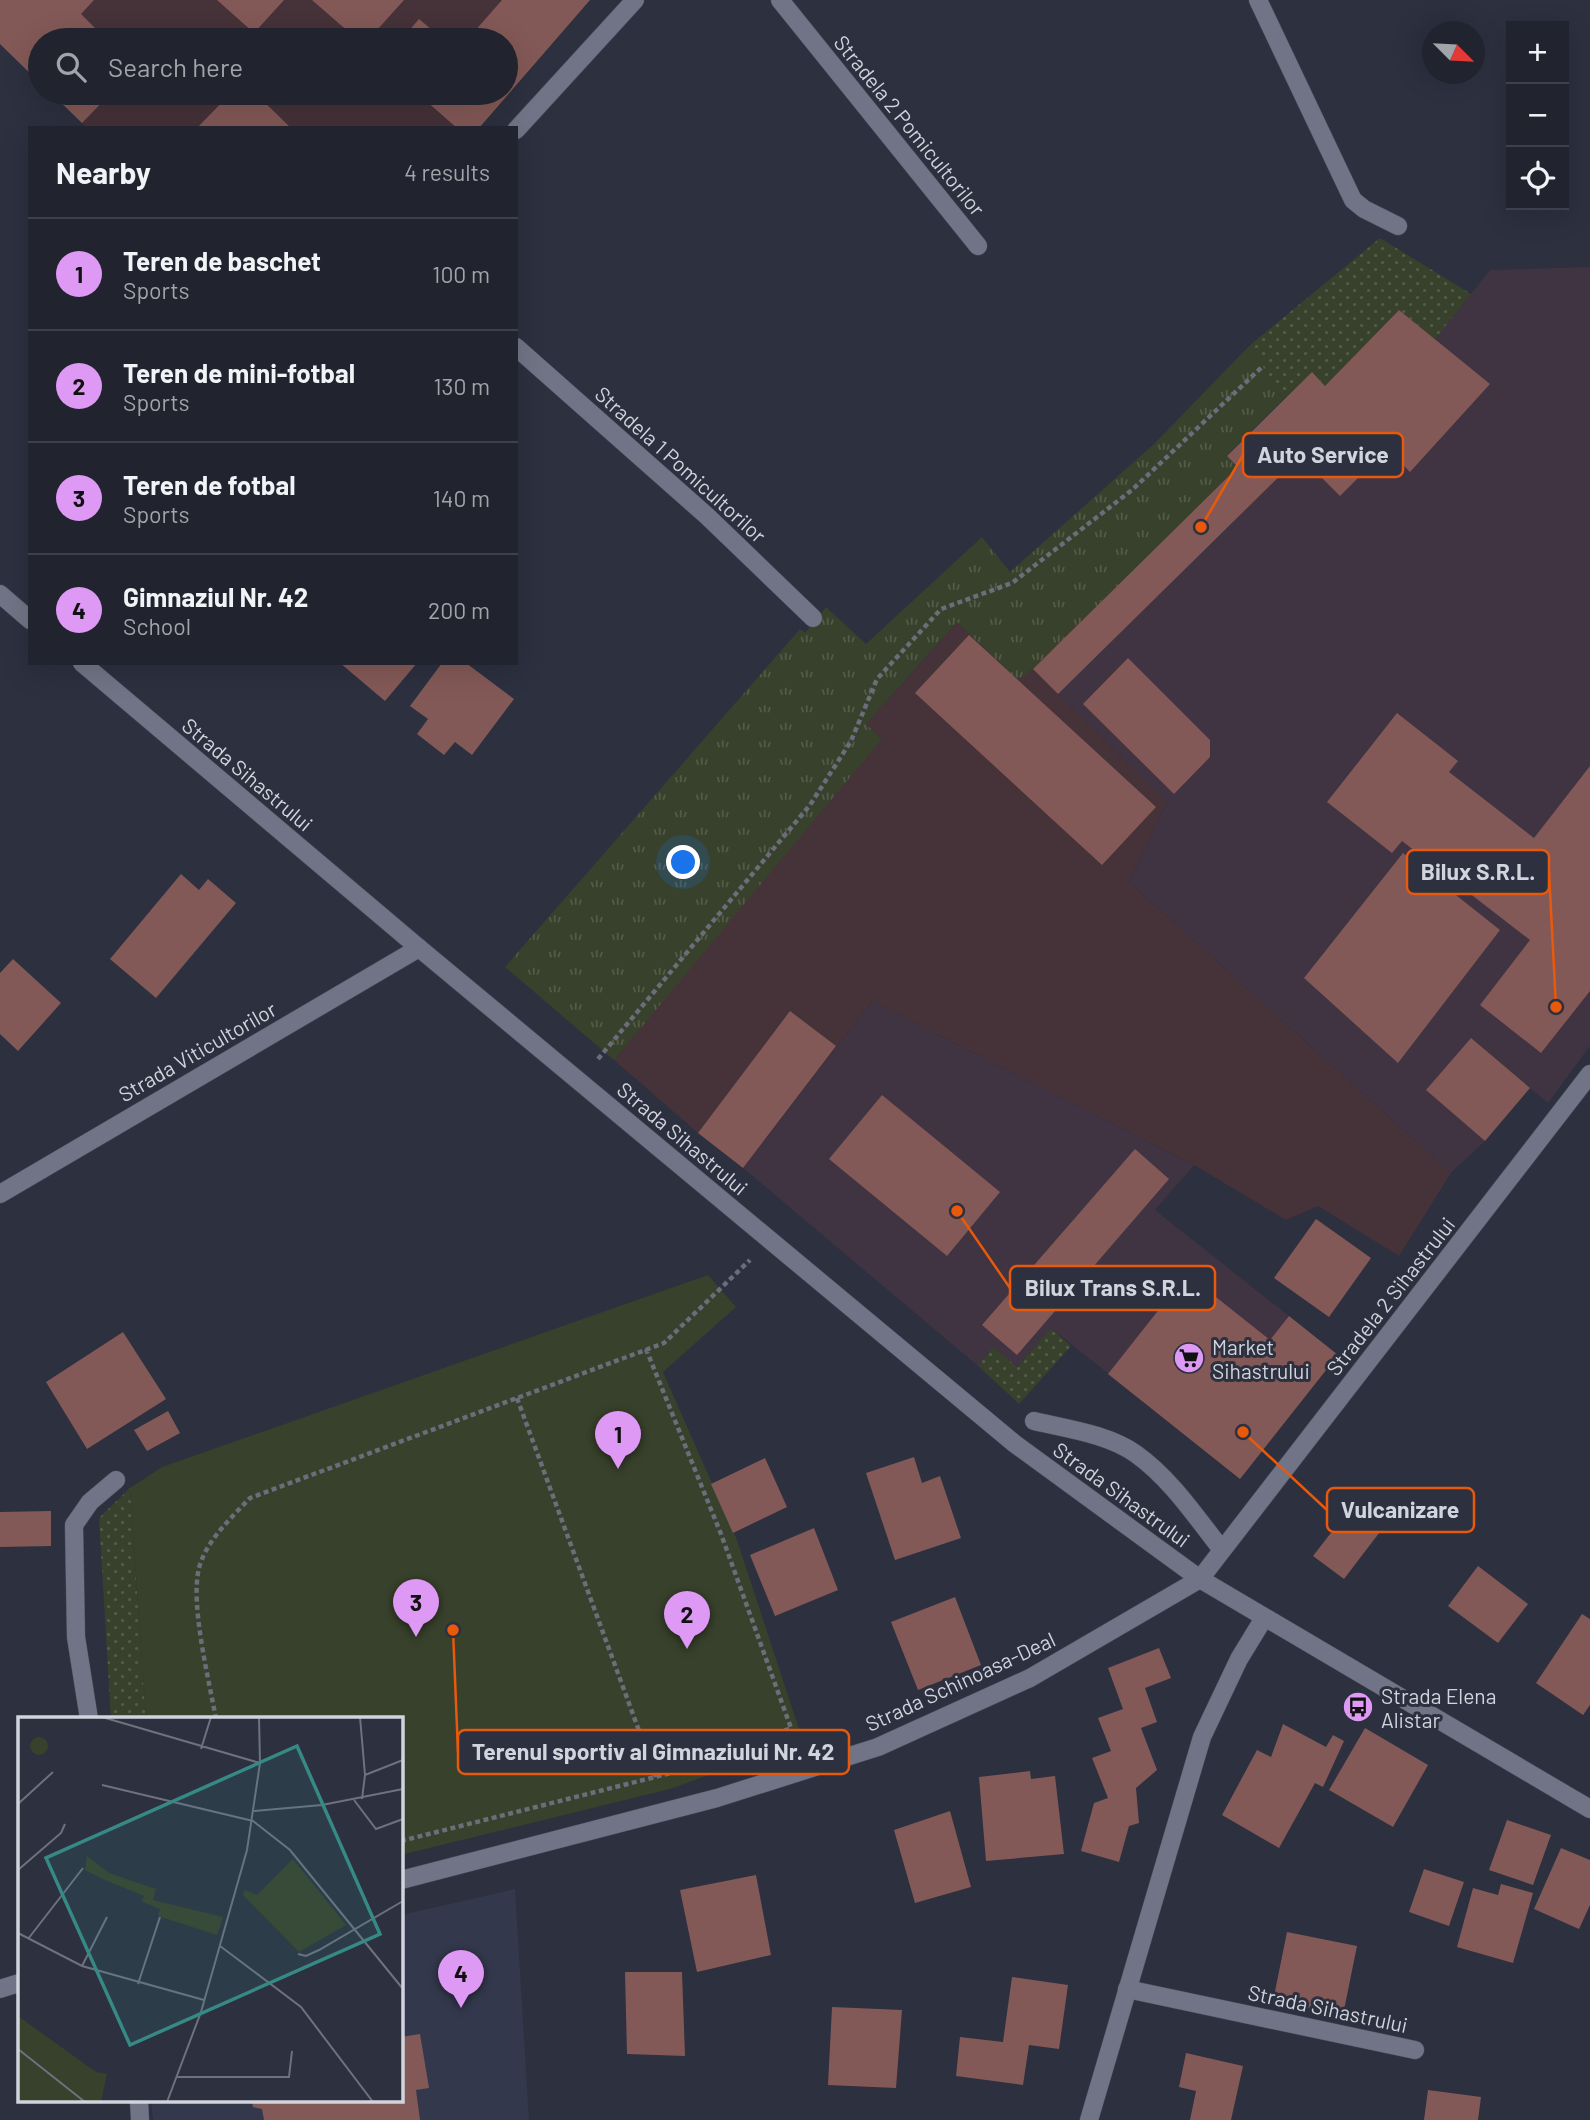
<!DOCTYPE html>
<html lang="en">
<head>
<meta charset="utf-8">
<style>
  body { margin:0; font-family:Barlow,sans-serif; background:#2d303b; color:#f1f3f6 }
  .controls { position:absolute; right:21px; top:21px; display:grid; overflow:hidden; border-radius:0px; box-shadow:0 7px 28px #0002 }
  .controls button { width:63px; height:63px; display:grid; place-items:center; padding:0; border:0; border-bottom:2px solid #3e414b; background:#21242f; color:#f1f3f6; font:35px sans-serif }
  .compass { position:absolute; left:1422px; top:21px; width:63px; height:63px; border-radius:50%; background:#21242f; box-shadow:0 7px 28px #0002; rotate:114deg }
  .you { position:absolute; left:684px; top:863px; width:24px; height:24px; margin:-18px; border:5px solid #fff; border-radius:50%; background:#1a73e8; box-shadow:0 0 0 10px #1a73e833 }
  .badge { display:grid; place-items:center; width:46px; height:46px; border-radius:50%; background:#dd99f4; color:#111; font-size:23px; font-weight:700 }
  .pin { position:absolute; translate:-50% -58px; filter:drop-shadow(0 2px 4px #0008) }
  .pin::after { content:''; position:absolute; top:37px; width:24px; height:21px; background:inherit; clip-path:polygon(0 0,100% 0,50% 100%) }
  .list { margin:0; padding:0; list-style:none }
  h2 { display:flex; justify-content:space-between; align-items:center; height:91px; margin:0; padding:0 28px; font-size:30px }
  h2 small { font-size:23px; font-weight:400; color:#a2a4aa }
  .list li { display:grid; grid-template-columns:46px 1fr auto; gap:21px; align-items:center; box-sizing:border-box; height:112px; padding:0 28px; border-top:2px solid #3e414b }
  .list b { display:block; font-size:26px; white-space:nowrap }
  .list p { margin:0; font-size:23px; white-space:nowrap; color:#a2a4aa }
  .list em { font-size:23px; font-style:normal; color:#a2a4aa }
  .icon { flex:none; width:38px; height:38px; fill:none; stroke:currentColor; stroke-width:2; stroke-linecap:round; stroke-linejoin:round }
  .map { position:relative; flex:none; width:1590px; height:2120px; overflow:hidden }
  .search { position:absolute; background:#21242f; box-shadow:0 7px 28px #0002; left:28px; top:28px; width:490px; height:77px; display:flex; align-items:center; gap:18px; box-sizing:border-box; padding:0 24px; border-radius:38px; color:#a2a4aa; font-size:26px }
  .panel { position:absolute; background:#21242f; box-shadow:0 7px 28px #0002; left:28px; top:126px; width:490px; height:539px; border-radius:0px }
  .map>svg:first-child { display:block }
  .commercial { fill:#403342 }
  .industrial { fill:#463239 }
  .built { fill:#33384d }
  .grass { fill:url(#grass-tufts) }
  .garden { fill:url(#garden-dots) }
  .pitch { fill:#38412b }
  .building { fill:#835957 }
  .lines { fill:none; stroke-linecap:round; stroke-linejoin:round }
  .service-casing { stroke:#4a4c59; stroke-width:19 }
  .minor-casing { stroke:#4a4c59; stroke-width:19 }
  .tertiary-casing { stroke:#4a4c59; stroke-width:19 }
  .path { stroke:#6a6d7a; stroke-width:4.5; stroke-dasharray:5 3.5; stroke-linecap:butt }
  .service { stroke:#707486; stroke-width:18 }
  .minor { stroke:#707486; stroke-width:18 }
  .tertiary { stroke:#707486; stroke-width:18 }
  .labels { text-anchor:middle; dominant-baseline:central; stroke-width:6; stroke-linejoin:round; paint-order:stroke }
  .street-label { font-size:21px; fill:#d1d3dd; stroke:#2c303f }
  .poi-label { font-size:21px; fill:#d1d3dd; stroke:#2c303f; text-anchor:start }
  .inset-road { fill:none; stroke:#6e717e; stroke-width:2 }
  .view { fill:#368984; fill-opacity:0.15; stroke:#368984; stroke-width:3.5 }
  .inset-edge { fill:none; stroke:#d1d3dd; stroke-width:3.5 }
  .leader { fill:none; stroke:#e8590c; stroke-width:2.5 }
  .callout-dot { fill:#e8590c; stroke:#2c303f; stroke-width:2.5 }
  .callout { fill:#2c303f; stroke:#e8590c; stroke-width:2.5 }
  .callout-label { font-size:23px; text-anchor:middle; font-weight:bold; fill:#d1d3dd }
</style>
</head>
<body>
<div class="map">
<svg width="1590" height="2120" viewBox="0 0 1590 2120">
  <defs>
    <pattern id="grass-tufts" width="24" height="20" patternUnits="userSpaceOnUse" patternTransform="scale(1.75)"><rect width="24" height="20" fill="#38412b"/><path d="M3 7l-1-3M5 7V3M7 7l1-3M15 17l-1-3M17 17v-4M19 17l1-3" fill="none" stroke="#545c49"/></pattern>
    <pattern id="garden-dots" width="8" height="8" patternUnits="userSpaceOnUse" patternTransform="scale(1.75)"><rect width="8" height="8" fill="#38412b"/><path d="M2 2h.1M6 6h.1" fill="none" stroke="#545c49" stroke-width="1.8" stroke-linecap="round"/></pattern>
  </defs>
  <rect width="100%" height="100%" fill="#2c303f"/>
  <!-- commercial -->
  <path class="commercial" d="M1590,267v779l-42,57 -78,-64 -43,51 58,51 -34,32 -322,-291 38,-80 -134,-133 204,-202 -10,-11 85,-84 13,14 74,-76 36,29 55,-69z
    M872,1001l322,164 -39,45 183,145 -98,124 -189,-151 -34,39 -24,-19 -15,18 -235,-198z"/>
  <!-- industrial -->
  <path class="industrial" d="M0,0h590l-111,128h-392l-36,-35h455v-53h-466v43l-40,-39z
    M957,622l61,58 15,-11 134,133 -38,80 322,291 -52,83 -81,-50 -32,14 -92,-55 -322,-164 -129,167 -45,-35 -84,-73 113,-139 155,-182 -16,-15z"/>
  <!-- built -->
  <path class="built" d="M515,1889l14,231h-376l-2,-19h250v-186z"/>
  <!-- grass -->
  <path class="grass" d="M1250,345l33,55 -56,55 11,12 -205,202 -15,11 -61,-58 -91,102 16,15 -268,321 -109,-93 295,-338 5,4 21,-26 40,37 116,-107 28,35 144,-128z"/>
  <!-- garden -->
  <path class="garden" d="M1380,238l91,56 -36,45 -36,-29 -74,76 -13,-14 -29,28 -33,-55z
    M1051,1328l20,18 -52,58 -41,-38 15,-19 24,20z
    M130,1488l16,231h-35l-12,-201z"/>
  <!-- pitch -->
  <path class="pitch" d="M708,1275l28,32 -73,65 74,168 66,201 -133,48 -269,66v-136h-255l-16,-231 32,-21z"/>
  <!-- building -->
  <path class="building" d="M0,0h94l-13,14 26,26h-67v43l-40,-39z
    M217,0h67l-30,33z
    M312,0h92l-36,40h-10z
    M502,0h88l-111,128h-22l-40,-35h89v-53h-39z
    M419,19l25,21h-43z
    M51,93h60l-29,30z
    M231,93h24l36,35h-94z
    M1399,310l91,74 -80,88 -23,-23 -47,47 -40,-40 -242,238 -25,-25 205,-202 -11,-11 85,-84 13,14z
    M969,635l187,172 -54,58 -187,-172z
    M1128,658l82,82v17l-36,37 -91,-90z
    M340,663h77l-32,38z
    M442,663h24l48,36 -42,56 -17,-13 -11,13 -27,-21 11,-15 -18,-13z
    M1397,713l61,48 -9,11 85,66 56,-72v225l-49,62 -61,-48 50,-65 -128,-99 -10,12 -65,-51z
    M1403,853l97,77 -102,133 -94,-85z
    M181,874l18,16 9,-11 28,24 -80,95 -46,-39z
    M13,959l48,44 -43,48 -18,-17v-61z
    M790,1011l46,35 -93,122 -45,-35z
    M1471,1038l59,50 -45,53 -59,-51z
    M882,1095l118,97 -53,64 -118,-97z
    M1135,1149l34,30 -152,176 -35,-30z
    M1316,1219l55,39 -42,59 -55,-39z
    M1187,1274l83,66 19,-24 49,39 -98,124 -132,-105z
    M123,1332l43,67 -79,50 -41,-67z
    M168,1411l12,22 -33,18 -13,-21z
    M914,1457l8,26 18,-7 21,62 -66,22 -29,-87z
    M765,1458l22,49 -54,26 -22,-49z
    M1358,1498l31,22 -45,59 -31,-23z
    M51,1511v35l-51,1v-35z
    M814,1528l24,62 -63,26 -25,-61z
    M1478,1566l50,38 -30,39 -50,-37z
    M955,1597l26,68 -63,25 -27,-68z
    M1582,1614l8,5v86l-7,10 -47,-32z
    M1159,1648l12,30 -26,10 12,34 -16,6 16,42 -21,18 3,35 -10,3 -10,36 -38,-11 13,-48 14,-5 -16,-40 19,-7 -13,-33 25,-9 -15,-41z
    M1283,1724l43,23 7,-12 11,6 -21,46 -8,-4 -36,65 -57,-33 35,-65 14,7z
    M1365,1728l63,37 -35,62 -64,-37z
    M1030,1771l1,8 24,-3 9,78 -78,7 -7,-84z
    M950,1811l21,76 -56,16 -21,-73z
    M1507,1820l44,15 -18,50 -44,-15z
    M1561,1848l29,12v45l-11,24 -45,-20z
    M1424,1869l40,13 -15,44 -40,-14z
    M756,1875l15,80 -74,17 -17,-82z
    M1501,1884l32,9 -20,70 -56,-16 16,-59 25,7z
    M1287,1932l70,14 -14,69 -70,-14z
    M625,1972h57l3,84 -58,-2z
    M1012,1977l56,8 -9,64 -30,-4 -6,40 -67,-9 4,-39 43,5z
    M832,2007l70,3 -6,78 -68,-3z
    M420,2034l9,54 -13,2 4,30h-156l-2,-11 -9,-2 -1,-6h149v-64z
    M1186,2053l57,13 -12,54h-41l6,-29 -17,-4z
    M1428,2090l53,7 -3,23h-54z"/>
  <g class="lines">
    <!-- service casing -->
    <g class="service-casing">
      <path id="service" d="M1034,1421c33,8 74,13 102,33 35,25 60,63 86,96
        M1127,1989l288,61"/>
    </g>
    <!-- minor casing -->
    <g class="minor-casing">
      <path id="minor" d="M780,0l198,246
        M1258,0l95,200 11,9 34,17
        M516,130l119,-130
        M516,347l191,169 106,102
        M0,1194l419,-246
        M89,1719l-13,-82 -2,-112 16,-23 26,-22
        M401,1880l316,-82 161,-51 152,-69 170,-99 390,-505
        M0,1989l19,-6
        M139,2101l1,19
        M1089,2120l113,-383 37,-78 25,-41"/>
    </g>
    <!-- tertiary casing -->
    <g class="tertiary-casing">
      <path id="tertiary" d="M0,594l30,26
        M82,663l337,285 596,496 185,135 390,230"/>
    </g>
    <!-- path -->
    <path class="path" d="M598,1059l212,-254 41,-64 26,-62 64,-70 71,-26 120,-93 131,-124
      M517,1398l139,379
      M216,1719c-7,-39 -26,-114 -17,-151 7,-27 32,-50 51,-70l414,-155 86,-83
      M401,1841l270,-68 120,-45 -70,-194 -75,-185"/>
    <!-- service -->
    <use href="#service" class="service"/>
    <!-- minor -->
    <use href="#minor" class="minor"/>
    <!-- tertiary -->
    <use href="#tertiary" class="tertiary"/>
  </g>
  <!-- icons -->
  <defs>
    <g id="supermarket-disc" transform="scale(1.575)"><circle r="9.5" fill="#dd99f4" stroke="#2c303f"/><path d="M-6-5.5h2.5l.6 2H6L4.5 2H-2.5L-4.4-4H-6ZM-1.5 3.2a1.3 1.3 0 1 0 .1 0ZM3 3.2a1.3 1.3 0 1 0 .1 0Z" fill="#111"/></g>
    <g id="bus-disc" transform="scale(1.575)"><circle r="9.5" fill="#dd99f4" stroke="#2c303f"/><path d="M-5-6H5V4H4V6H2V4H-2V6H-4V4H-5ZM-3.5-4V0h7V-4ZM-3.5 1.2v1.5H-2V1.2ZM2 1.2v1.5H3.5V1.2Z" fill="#111"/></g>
  </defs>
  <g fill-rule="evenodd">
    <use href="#supermarket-disc" x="1189" y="1358"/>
    <use href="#bus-disc" x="1358" y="1707"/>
  </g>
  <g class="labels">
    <!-- street labels -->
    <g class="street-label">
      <text transform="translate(910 125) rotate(51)">Stradela 2 Pomicultorilor</text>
      <text transform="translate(681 464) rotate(42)">Stradela 1 Pomicultorilor</text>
      <text transform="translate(248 774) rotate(40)">Strada Sihastrului</text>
      <text transform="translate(197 1051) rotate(-30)">Strada Viticultorilor</text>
      <text transform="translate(683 1138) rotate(40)">Strada Sihastrului</text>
      <text transform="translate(1390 1296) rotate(-52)">Stradela 2 Sihastrului</text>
      <text transform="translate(1122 1494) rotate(36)">Strada Sihastrului</text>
      <text transform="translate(960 1681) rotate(-25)">Strada Schinoasa-Deal</text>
      <text transform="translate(1328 2008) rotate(12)">Strada Sihastrului</text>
    </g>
    <!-- poi labels -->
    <g class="poi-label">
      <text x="1212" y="1346">Market<tspan x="1212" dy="24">Sihastrului</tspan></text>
      <text x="1381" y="1695">Strada Elena<tspan x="1381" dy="24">Alistar</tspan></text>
    </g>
  </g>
  <!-- overview -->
  <g transform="translate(18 1717)">
    <rect width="385" height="385" fill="#2c303f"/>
    <path d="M12 29a9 9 0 1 1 18 0a9 9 0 1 1-18 0ZM91,156l47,16 -3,11 70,17 -6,18 -59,-19 2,-7 -19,-8 3,-5 -39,-16z" fill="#38412b"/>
    <path d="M69,139l22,17 -4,7 -20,-10zM0,299l78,56 11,2 -6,28h-83z" fill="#38412b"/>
    <path d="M275,142l53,66 -47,27 -56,-57 2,-5 12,5z" fill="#38412b"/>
    <path class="inset-road" d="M84,0l158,46M342,0l5,58 -3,24M183,32l10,-32M347,58l38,-15M84,68l151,36 37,29 113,139M336,83l22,29 27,-10M0,87l35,-32M236,94l68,-6 81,-16M0,153l43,-37 4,-9M0,216l64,33 122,34M10,222l55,-71M202,229l81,61 72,95M280,237l8,2 13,-6 84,-49M64,249l25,-49M120,267l22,-67M0,332l67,53M158,360h113l3,-26M149,385l34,-90 46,-162 13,-87 -1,-46M246,385h32"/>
    <path class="view" d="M279,29l83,188 -250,111 -84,-187z"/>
    <rect width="385" height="385" class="inset-edge"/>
  </g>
  <!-- callouts -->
  <path class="leader" d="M1201 527L1243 455M1556 1007L1549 872M957 1211L1010 1288M1243 1432L1327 1510M453 1630L458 1752"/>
  <g class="callout-dot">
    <circle cx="1201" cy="527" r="7"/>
    <circle cx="1556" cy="1007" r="7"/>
    <circle cx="957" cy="1211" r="7"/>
    <circle cx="1243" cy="1432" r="7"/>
    <circle cx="453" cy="1630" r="7"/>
  </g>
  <g class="callout">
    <rect x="1243" y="433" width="160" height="44" rx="7"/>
    <rect x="1407" y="850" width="142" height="44" rx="7"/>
    <rect x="1010" y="1266" width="205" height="44" rx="7"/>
    <rect x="1327" y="1488" width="147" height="44" rx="7"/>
    <rect x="458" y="1730" width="391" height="44" rx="7"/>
  </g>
  <g class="callout-label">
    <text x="1323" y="463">Auto Service</text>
    <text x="1478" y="880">Bilux S.R.L.</text>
    <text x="1113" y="1296">Bilux Trans S.R.L.</text>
    <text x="1400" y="1518">Vulcanizare</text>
    <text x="653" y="1760">Terenul sportiv al Gimnaziului Nr. 42</text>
  </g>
</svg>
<div class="controls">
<button>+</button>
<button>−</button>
<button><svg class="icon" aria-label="locate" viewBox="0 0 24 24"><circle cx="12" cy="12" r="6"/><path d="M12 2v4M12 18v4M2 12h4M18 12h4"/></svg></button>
</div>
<svg class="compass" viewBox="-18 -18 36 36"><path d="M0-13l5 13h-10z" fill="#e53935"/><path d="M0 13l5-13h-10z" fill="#a2a4aa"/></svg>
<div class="you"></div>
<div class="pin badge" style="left:618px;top:1469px">1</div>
<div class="pin badge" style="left:687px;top:1649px">2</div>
<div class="pin badge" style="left:416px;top:1637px">3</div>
<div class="pin badge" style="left:461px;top:2008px">4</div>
<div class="search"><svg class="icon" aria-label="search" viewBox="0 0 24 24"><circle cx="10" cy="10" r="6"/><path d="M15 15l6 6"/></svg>Search here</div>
<section class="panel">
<h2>Nearby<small>4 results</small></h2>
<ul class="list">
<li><span class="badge">1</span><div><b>Teren de baschet</b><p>Sports</p></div><em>100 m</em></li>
<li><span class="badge">2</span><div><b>Teren de mini-fotbal</b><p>Sports</p></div><em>130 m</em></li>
<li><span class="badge">3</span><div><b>Teren de fotbal</b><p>Sports</p></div><em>140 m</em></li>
<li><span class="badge">4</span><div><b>Gimnaziul Nr. 42</b><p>School</p></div><em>200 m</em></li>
</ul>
</section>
</div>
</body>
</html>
